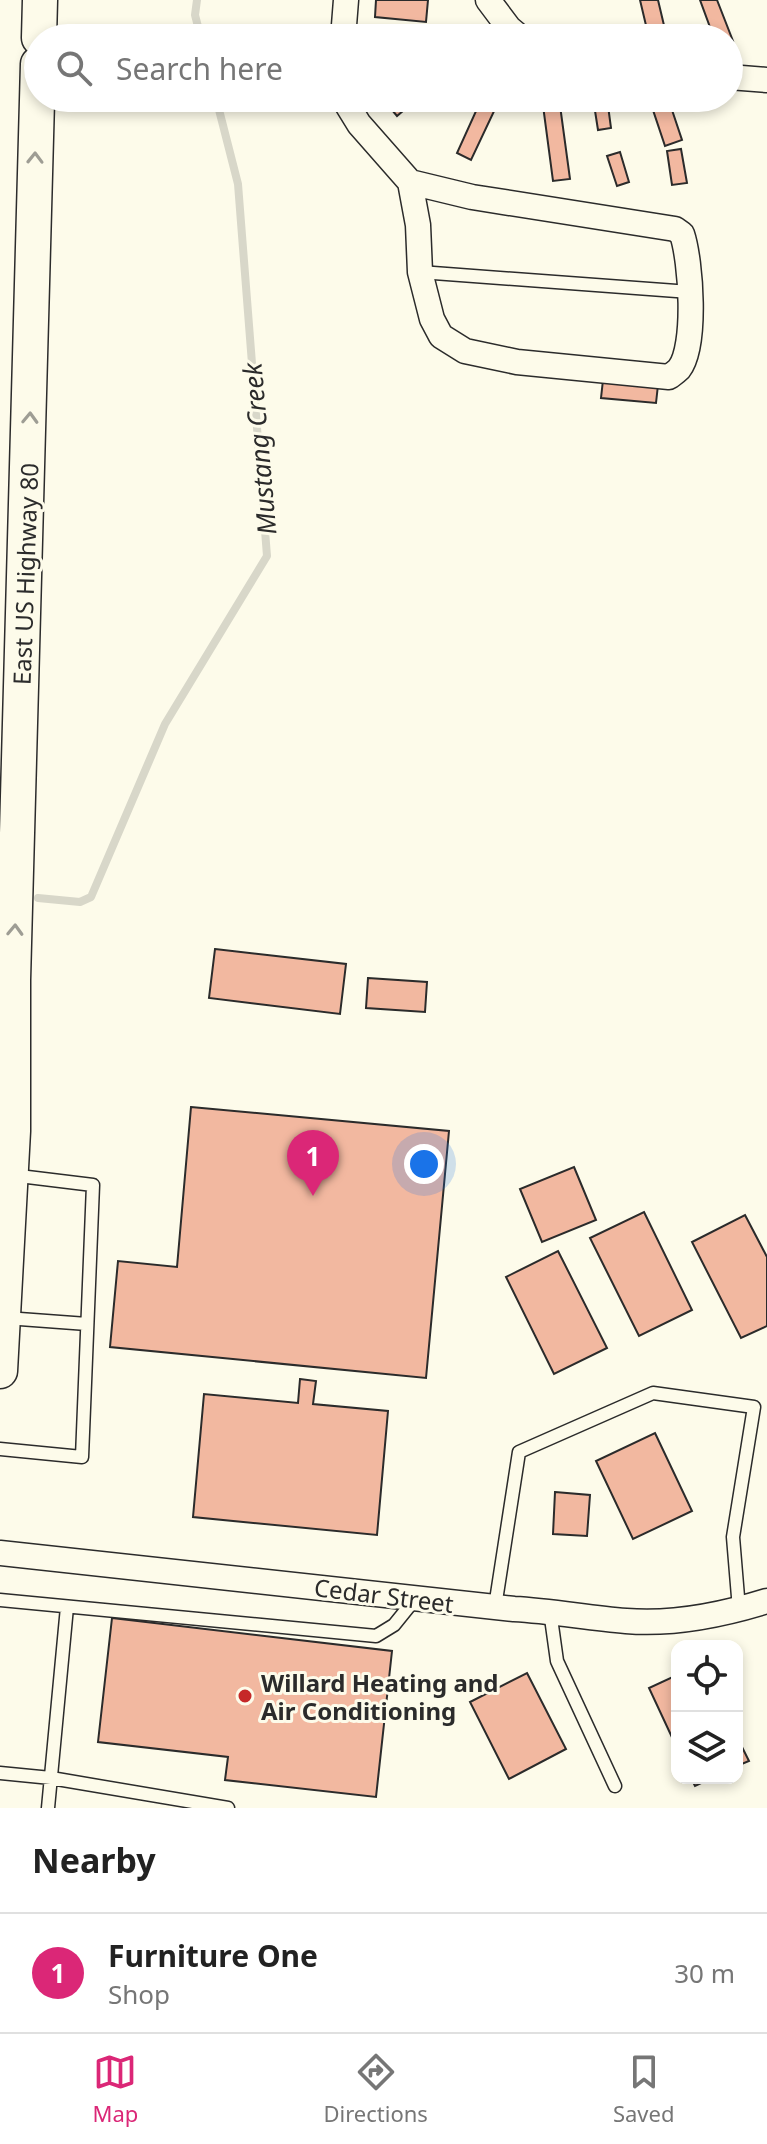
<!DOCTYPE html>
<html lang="en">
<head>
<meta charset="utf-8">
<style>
  body { margin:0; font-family:"Noto Sans",sans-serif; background:#f2f2f2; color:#222 }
  .controls { position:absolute; right:24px; bottom:24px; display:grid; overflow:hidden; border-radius:16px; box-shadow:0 4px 12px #0003 }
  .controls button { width:72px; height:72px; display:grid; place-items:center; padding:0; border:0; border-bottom:2px solid #e0e0e0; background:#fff; color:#222; font:40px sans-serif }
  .you { position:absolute; left:424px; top:1164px; width:28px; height:28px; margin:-20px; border:6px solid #fff; border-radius:50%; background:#1a73e8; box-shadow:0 0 0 12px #1a73e833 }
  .badge { display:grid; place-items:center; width:52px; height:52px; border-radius:50%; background:#db2777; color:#fff; font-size:26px; font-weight:700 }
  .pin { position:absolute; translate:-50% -66px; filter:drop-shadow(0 2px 4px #0008) }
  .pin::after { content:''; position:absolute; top:42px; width:28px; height:24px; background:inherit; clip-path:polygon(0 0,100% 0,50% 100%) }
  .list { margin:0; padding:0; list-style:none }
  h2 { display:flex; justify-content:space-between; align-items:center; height:104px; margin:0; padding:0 32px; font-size:34px }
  h2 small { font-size:26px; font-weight:400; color:#767676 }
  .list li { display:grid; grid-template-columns:52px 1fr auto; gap:24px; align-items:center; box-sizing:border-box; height:120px; padding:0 32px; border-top:2px solid #e0e0e0 }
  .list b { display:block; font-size:30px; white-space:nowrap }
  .list p { margin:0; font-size:26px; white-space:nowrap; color:#767676 }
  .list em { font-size:26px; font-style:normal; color:#767676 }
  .icon { flex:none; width:44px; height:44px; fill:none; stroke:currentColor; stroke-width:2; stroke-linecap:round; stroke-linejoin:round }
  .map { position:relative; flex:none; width:767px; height:1808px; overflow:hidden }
  .search { position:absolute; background:#fff; box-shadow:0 4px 12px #0003; left:24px; right:24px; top:24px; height:88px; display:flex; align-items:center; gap:20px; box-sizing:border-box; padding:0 28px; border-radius:44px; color:#767676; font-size:30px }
  .sheet { height:224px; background:#fff }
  nav { display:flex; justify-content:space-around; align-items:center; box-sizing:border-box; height:112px; border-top:2px solid #e0e0e0; background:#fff; font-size:22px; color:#767676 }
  nav a { display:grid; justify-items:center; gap:4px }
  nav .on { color:#db2777 }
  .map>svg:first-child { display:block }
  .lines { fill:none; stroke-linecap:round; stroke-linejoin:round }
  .stream { stroke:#d8d7c9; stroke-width:8 }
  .building { fill:#f2b8a0; stroke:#2b2b2b; stroke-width:2 }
  .service-casing { stroke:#2b2b2b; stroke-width:15 }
  .minor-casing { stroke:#2b2b2b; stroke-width:27 }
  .secondary-casing { stroke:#2b2b2b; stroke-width:37 }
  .service { stroke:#fdfbea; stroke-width:12 }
  .minor { stroke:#fdfbea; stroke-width:24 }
  .secondary { stroke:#fdfbea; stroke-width:34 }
  .oneway { stroke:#9e9d94 }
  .poi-dot { fill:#c62828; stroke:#fdfbea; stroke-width:3 }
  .labels { text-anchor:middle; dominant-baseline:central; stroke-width:6; stroke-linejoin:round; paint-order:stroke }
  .street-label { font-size:24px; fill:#2b2b2b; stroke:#fdfbea }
  .poi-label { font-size:24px; font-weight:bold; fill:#2b2b2b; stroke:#fdfbea; text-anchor:start }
  .water-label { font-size:26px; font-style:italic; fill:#2b2b2b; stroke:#fdfbea }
</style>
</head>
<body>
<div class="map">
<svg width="767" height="1808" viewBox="0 0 767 1808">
  <rect width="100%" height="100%" fill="#fdfbea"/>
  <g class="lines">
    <!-- stream -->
    <path class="stream" d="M197,0l-2,15 6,23
      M38,898l42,4 11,-5 74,-173 102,-168 -29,-372 -22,-86"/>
  </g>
  <!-- building -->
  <path class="building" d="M376,0h52l-2,22 -51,-5z
    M640,0h18l9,38h-18z
    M700,0h17l16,41 -4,1v-4h-15z
    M382,98h36l-21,18z
    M542,98h17l11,81 -17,2z
    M593,98h14l4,30 -13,2z
    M481,100l15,7 -25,53 -14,-7z
    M670,104l12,36 -17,6 -12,-36z
    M681,149l6,34 -15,2 -5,-34z
    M620,152l9,30 -12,4 -10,-30z
    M604,371l55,5 -3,27 -55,-5z
    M215,949l131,15 -6,50 -131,-16z
    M368,978l59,4 -2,30 -59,-4z
    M191,1107l258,24 -23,247 -316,-31 8,-86 59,6z
    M574,1167l22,53 -54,22 -22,-53z
    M644,1212l48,98 -53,26 -49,-98z
    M745,1215l22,42v69l-26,12 -49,-96z
    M558,1251l49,97 -53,26 -48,-97z
    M300,1379l16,2 -3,23 75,7 -11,124 -184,-18 11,-123 94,9z
    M655,1433l37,78 -59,28 -37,-78z
    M555,1492l35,3 -3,41 -34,-2z
    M112,1618l280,33 -16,146 -151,-17 3,-23 -130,-15z
    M527,1673l39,76 -57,30 -39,-77z
    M677,1675v73l-28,-60z
    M737,1737l12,24 -12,5z
    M691,1778h21l-17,8z"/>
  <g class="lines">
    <!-- service casing -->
    <g class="service-casing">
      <path id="service" d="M420,272l270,20
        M6,1318l81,6
        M0,1449l82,8 11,-272 -82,-10
        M0,1600l376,36 18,-11 21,-26
        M495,1607l24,-155 134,-59 101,14 -21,130 6,72
        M550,1611l7,50 58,125
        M0,1773l51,5 177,30
        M48,1808l19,-201"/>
    </g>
    <!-- minor casing -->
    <g class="minor-casing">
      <path id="minor" d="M488,0l21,28 12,10
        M343,38l3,-38
        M729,77l38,3
        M343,98l16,26 51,58 8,43 2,47 12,47 9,17 24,15 52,11 152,15c4,-3 7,-5 10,-8 18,-23 12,-108 3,-135l-7,-5 -203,-32 -62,-15
        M0,1553l514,56c38,2 74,9 112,12 47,4 96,-6 141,-20"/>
    </g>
    <!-- secondary casing -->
    <g class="secondary-casing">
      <path id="secondary" d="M39,38l1,-38
        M0,1371l13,-240v-151l25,-916"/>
    </g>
    <!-- service -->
    <use href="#service" class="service"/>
    <!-- minor -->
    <use href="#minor" class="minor"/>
    <!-- secondary -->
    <use href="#secondary" class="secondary"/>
  </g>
  <!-- one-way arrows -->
  <defs><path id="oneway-chevron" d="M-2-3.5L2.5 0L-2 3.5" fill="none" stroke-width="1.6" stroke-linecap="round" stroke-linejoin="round" transform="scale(2)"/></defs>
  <g class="oneway">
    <use href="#oneway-chevron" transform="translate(35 158) rotate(-89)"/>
    <use href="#oneway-chevron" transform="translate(30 418) rotate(-88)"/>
    <use href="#oneway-chevron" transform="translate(15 930) rotate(-88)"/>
  </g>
  <!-- markers -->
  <circle class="poi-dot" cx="245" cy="1696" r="8"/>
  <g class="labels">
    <!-- street labels -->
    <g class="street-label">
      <text transform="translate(25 574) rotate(-88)">East US Highway 80</text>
      <text transform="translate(384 1595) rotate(7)">Cedar Street</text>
    </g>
    <!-- poi labels -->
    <g class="poi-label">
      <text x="261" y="1682">Willard Heating and<tspan x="261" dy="28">Air Conditioning</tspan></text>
    </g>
    <!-- water labels -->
    <g class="water-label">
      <text transform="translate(259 449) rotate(-95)">Mustang Creek</text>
    </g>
  </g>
</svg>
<div class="controls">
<button><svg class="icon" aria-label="locate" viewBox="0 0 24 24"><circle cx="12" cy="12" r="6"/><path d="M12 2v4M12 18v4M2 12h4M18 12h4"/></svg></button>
<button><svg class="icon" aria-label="layers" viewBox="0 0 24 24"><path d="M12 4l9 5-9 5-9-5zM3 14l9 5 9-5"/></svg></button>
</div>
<div class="you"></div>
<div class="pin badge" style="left:313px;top:1196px">1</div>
<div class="search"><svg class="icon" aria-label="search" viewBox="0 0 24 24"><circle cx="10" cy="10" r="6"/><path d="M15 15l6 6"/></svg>Search here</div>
</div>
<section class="sheet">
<h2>Nearby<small></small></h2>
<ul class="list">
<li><span class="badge">1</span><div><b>Furniture One</b><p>Shop</p></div><em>30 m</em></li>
</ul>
</section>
<nav>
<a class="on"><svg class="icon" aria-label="map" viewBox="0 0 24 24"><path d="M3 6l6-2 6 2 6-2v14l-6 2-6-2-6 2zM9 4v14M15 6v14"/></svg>Map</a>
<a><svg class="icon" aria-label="directions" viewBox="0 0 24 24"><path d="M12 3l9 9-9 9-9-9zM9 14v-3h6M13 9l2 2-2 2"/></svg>Directions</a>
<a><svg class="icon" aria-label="saved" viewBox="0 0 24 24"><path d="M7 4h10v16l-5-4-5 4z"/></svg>Saved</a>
</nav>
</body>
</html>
